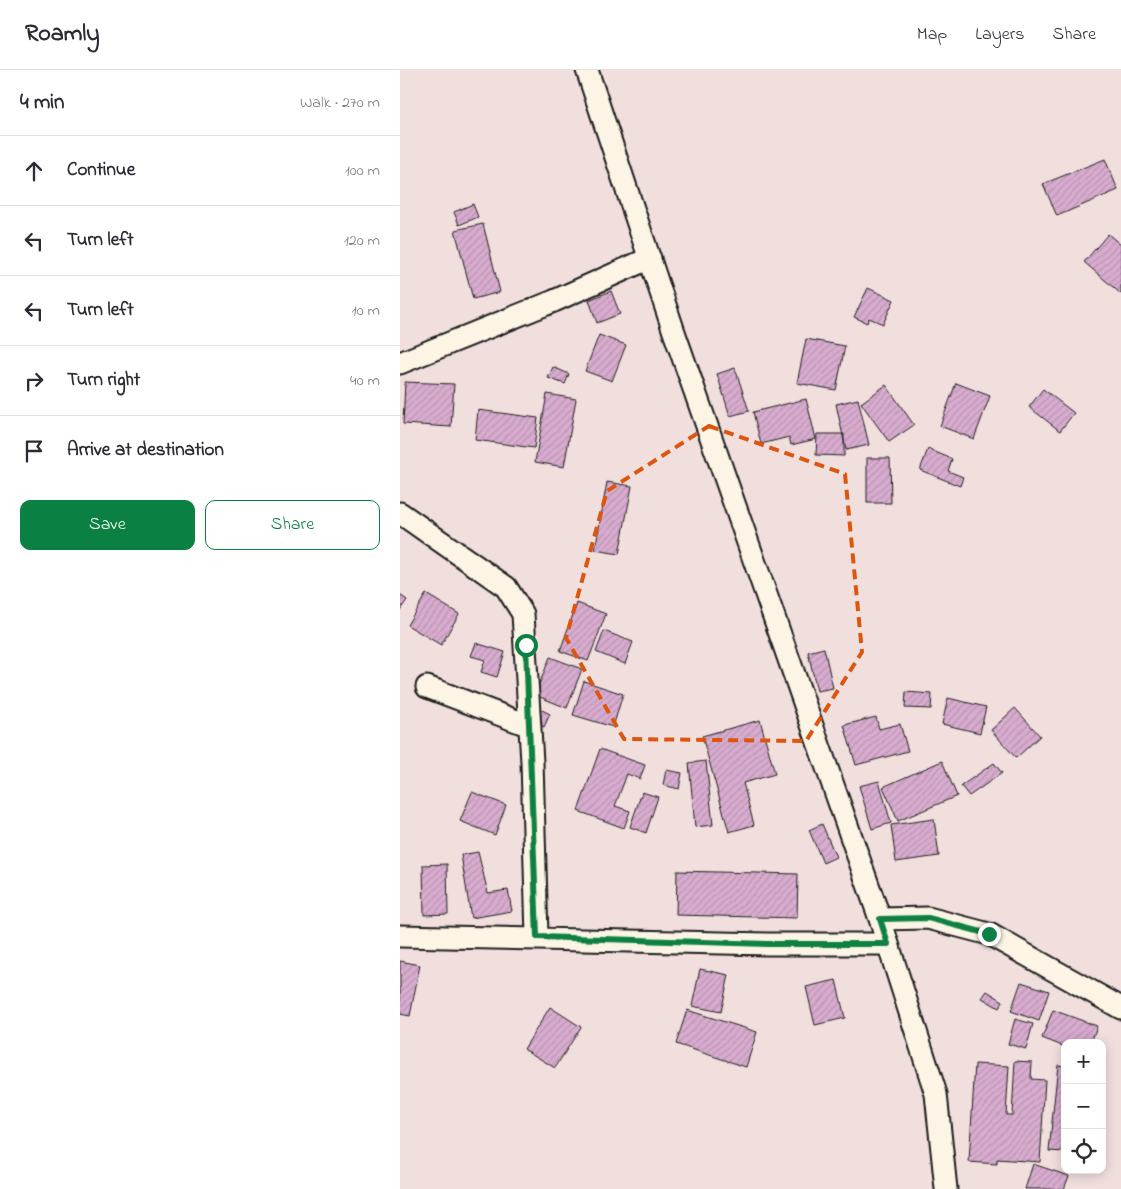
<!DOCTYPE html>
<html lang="en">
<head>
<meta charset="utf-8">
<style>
  body { margin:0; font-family:"Indie Flower",sans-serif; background:#f7f7f7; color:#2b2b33 }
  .controls { position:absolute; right:15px; bottom:15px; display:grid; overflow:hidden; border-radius:10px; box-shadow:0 2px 12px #0003 }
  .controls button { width:45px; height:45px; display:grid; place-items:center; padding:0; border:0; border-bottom:1px solid #e1e1e2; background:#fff; color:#2b2b33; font:25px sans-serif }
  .stop { position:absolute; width:15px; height:15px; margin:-11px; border:4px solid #0b8043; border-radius:50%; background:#fff }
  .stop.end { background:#0b8043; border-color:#fff; box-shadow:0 1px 5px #0008 }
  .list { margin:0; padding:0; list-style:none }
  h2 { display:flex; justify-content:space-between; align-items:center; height:65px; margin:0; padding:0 20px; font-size:21px }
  h2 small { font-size:16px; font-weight:400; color:#7c7c81 }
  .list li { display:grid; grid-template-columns:32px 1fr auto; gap:15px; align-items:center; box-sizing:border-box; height:70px; padding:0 20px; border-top:1px solid #e1e1e2 }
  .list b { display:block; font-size:19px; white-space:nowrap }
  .list em { font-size:16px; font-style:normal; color:#7c7c81 }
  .actions { display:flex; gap:10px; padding:15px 20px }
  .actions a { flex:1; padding:11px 0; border:1px solid #0b8043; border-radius:10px; text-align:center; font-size:18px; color:#0b8043 }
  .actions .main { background:#0b8043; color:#fff }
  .icon { flex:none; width:28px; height:28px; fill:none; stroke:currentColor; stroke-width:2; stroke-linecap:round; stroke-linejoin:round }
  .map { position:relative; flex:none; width:721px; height:1119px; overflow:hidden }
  header { display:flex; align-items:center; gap:30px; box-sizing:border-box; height:70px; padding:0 25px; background:#fff; border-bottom:1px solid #e1e1e2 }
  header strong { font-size:24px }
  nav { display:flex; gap:28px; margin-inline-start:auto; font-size:18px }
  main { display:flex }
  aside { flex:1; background:#fff }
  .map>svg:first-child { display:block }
  .building { fill:url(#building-hatch); stroke:#1c1c1c }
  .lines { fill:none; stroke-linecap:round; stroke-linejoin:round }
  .minor-casing { stroke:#1c1c1c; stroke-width:25 }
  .minor { stroke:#fcf5e5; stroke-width:21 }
  .route { stroke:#0b8043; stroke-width:6 }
  .marked { fill:none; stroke:#de560d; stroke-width:4; stroke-dasharray:10 6; stroke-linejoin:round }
</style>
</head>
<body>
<header>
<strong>Roamly</strong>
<nav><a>Map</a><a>Layers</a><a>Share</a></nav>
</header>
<main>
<aside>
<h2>4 min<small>Walk · 270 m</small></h2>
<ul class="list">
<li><svg class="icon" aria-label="ahead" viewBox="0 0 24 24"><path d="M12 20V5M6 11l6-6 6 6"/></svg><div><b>Continue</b></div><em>100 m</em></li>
<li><svg class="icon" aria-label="left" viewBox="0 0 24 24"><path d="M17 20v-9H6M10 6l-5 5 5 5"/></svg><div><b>Turn left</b></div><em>120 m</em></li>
<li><svg class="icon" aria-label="left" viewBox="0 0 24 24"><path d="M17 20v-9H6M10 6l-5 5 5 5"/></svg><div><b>Turn left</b></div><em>10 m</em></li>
<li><svg class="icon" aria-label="right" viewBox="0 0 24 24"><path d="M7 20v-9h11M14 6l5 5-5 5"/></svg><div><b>Turn right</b></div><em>40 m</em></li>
<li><svg class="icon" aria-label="arrive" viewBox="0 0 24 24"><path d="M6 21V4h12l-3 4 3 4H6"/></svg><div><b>Arrive at destination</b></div></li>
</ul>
<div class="actions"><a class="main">Save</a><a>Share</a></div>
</aside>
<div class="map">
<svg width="721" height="1119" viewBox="0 0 721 1119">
  <defs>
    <pattern id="building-hatch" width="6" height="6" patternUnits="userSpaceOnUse" patternTransform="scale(1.25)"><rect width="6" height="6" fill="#d8accf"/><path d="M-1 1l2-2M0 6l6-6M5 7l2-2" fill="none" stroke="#b993b1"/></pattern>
  </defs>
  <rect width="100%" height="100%" fill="#f1dfde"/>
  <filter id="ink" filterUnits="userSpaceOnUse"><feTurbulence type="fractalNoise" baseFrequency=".02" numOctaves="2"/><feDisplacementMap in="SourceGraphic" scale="10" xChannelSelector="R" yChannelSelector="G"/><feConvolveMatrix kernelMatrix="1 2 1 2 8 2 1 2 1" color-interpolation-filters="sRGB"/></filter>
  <g filter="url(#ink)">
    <!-- building -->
    <path class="building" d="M705,89l13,31 -61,26 -14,-32z
      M73,134l5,13 -19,8 -5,-13z
      M83,154l17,68 -27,7 -18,-69z
      M708,164l13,11v49l-37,-32z
      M468,218l26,12 -11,24 -14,-6 -2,5 -13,-6z
      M211,221l9,23 -23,9 -8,-23z
      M199,265l27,10 -14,36 -27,-10z
      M406,269l39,7 -9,44 -39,-7z
      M153,297l16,7 -4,10 -17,-6z
      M335,298l14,43 -19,5 -13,-42z
      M5,312l49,2 -3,43 -48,-3z
      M556,313l34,13 -16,43 -34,-13z
      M486,315l28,40 -25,17 -28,-39z
      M643,319l31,24 -14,18 -31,-24z
      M147,324l29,5 -12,68 -29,-5z
      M406,329l10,40 -25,6 -2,-8 -28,7 -8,-32z
      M458,329l11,46 -23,5 -10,-46z
      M78,340l60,8 -4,30 -59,-8z
      M417,364h27v22l-28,-1z
      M528,379l24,10 -4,12 15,6 -3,9 -40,-16z
      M467,388h23l1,45h-24z
      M207,412l25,4 -13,68 -24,-4z
      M26,524l33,20 -18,31 -34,-20z
      M0,525l7,5 -7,10z
      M177,533l29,11 -18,47 -28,-10z
      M204,561l29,11 -8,22 -29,-12z
      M76,573l29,9 -8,25 -16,-5 4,-12 -14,-4z
      M424,578l9,40 -16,3 -9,-39z
      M150,587l32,12 -15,39 -32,-13z
      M184,611l39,13 -10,33 -40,-12z
      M506,622l26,2 -1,15 -26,-1z
      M548,628l38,9 -6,26 -38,-9z
      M138,638l12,6 -6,13 -12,-6z
      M615,638l25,28 -24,22 -25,-28z
      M476,647l3,12 21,-5 8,27 -52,14 -12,-40z
      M360,650l15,54 -32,9 11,42 -25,7 -27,-96z
      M200,679l45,16 -5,14 -13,-5 -12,32 15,5 -6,17 -46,-17z
      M306,691l7,64 -18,2 -6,-64z
      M542,691l15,35 -59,25 -15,-34z
      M594,693l8,10 -33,23 -8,-10z
      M266,700l16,3 -3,16 -16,-4z
      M479,711l12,42 -19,6 -13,-43z
      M72,722l34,13 -11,30 -35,-14z
      M242,722l16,5 -12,36 -16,-6z
      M534,749l5,37 -43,6 -5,-37z
      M422,754l14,33 -13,6 -14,-33z
      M78,782l10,41 20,-3 4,21 -41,7 -10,-63z
      M47,794l1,50 -24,1 -1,-50z
      M277,801l121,3 -1,44 -121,-3z
      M0,891l20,4 -10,51 -10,-2z
      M300,899l29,6 -8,37 -29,-6z
      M436,910l9,38 -30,7 -9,-38z
      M621,912l28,9 -10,30 -28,-10z
      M587,921l16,10 -4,7 -17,-10z
      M150,937l31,20 -26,41 -31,-19z
      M287,940l70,22 -11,35 -70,-23z
      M653,940l44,16 -6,17h-26v4l-23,-9z
      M615,949l18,5 -7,25 -18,-5z
      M615,991l17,1 -1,17 14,1 -5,82 -43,-3v5l-28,-2 6,-98 34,2 -3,49h6z
      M658,995l7,1v86l-16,-1z
      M633,1094l36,12 -5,13h-39z"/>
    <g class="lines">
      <!-- minor casing -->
      <g class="minor-casing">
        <path id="minor" d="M187,0l87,262 206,587 56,175 10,95
          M0,293l154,-62 96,-43
          M0,443l106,74 17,27 9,148 5,175
          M27,617l103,39
          M480,849l48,-1 61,16 132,74
          M0,866l368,8h120"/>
      </g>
      <!-- minor -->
      <use href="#minor" class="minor"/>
    </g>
  </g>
  <g class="lines" filter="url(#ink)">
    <!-- route -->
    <path class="route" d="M126,575l11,292 231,7h120l-8,-25 48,-1 61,16"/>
  </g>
  <!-- marked area -->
  <path class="marked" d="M309,356l136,48 17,178 -56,89 -182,-2 -58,-101 41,-147z"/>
</svg>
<div class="controls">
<button>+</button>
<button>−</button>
<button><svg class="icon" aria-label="locate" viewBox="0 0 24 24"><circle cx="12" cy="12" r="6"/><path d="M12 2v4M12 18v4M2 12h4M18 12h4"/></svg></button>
</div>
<div class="stop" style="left:126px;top:575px"></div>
<div class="stop end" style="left:589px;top:864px"></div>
</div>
</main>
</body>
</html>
